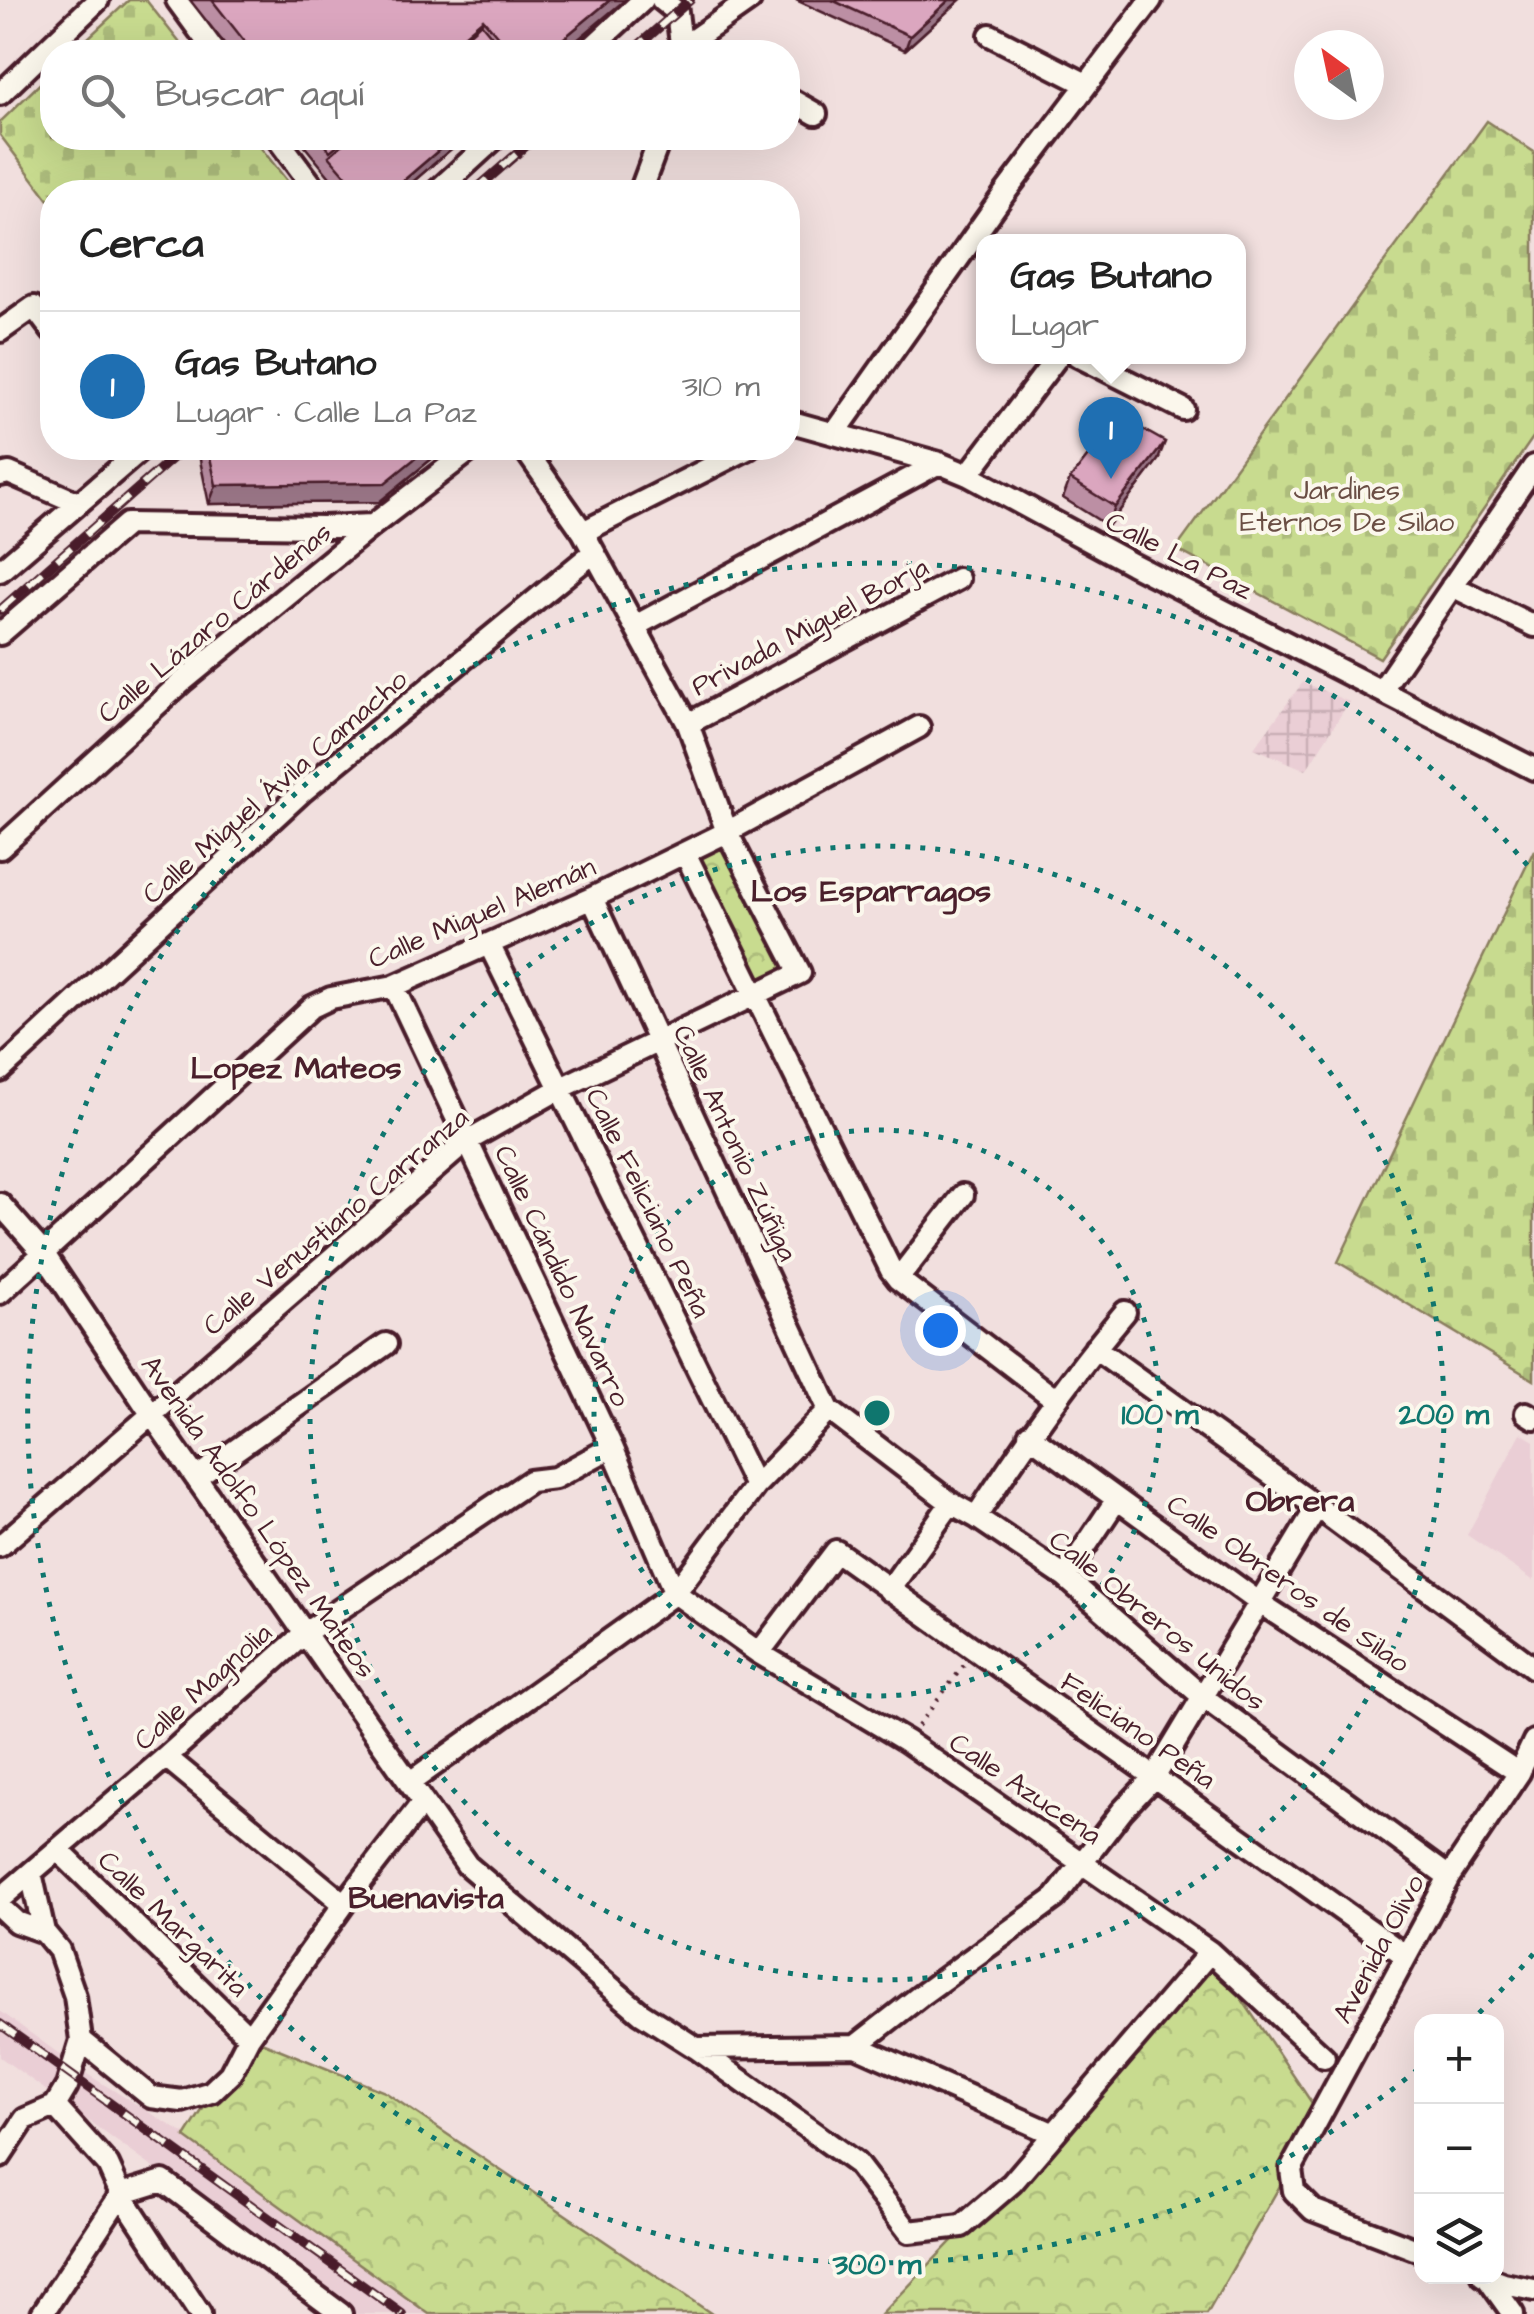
<!DOCTYPE html>
<html lang="es">
<head>
<meta charset="utf-8">
<style>
  body { margin:0; font-family:"Architects Daughter",sans-serif; background:#f2f2f2; color:#222 }
  .controls { position:absolute; right:30px; bottom:30px; display:grid; overflow:hidden; border-radius:20px; box-shadow:0 10px 40px #0002 }
  .controls button { width:90px; height:90px; display:grid; place-items:center; padding:0; border:0; border-bottom:2px solid #e0e0e0; background:#fff; color:#222; font:50px sans-serif }
  .compass { position:absolute; left:1294px; top:30px; width:90px; height:90px; border-radius:50%; background:#fff; box-shadow:0 10px 40px #0002; rotate:327deg }
  .you { position:absolute; left:940px; top:1330px; width:35px; height:35px; margin:-25px; border:8px solid #fff; border-radius:50%; background:#1a73e8; box-shadow:0 0 0 15px #1a73e833 }
  .badge { display:grid; place-items:center; width:65px; height:65px; border-radius:50%; background:#1f6fb2; color:#fff; font-size:32px; font-weight:700 }
  .pin { position:absolute; translate:-50% -82px; filter:drop-shadow(0 2px 5px #0008) }
  .pin::after { content:''; position:absolute; top:52px; width:35px; height:30px; background:inherit; clip-path:polygon(0 0,100% 0,50% 100%) }
  .popup { position:absolute; left:976px; top:234px; width:270px; height:130px; box-sizing:border-box; display:grid; place-content:center; border-radius:20px; background:#fff; filter:drop-shadow(0 2px 8px #0005); font-size:32px; white-space:nowrap; color:#767676 }
  .popup b { font-size:38px; color:#222 }
  .popup::after { content:''; position:absolute; left:50%; top:100%; margin-left:-20px; border:20px solid transparent; border-top-color:#fff }
  .list { margin:0; padding:0; list-style:none }
  h2 { display:flex; justify-content:space-between; align-items:center; height:130px; margin:0; padding:0 40px; font-size:42px }
  h2 small { font-size:32px; font-weight:400; color:#767676 }
  .list li { display:grid; grid-template-columns:65px 1fr auto; gap:30px; align-items:center; box-sizing:border-box; height:150px; padding:0 40px; border-top:2px solid #e0e0e0 }
  .list b { display:block; font-size:38px; white-space:nowrap }
  .list p { margin:0; font-size:32px; white-space:nowrap; color:#767676 }
  .list em { font-size:32px; font-style:normal; color:#767676 }
  .icon { flex:none; width:55px; height:55px; fill:none; stroke:currentColor; stroke-width:2; stroke-linecap:round; stroke-linejoin:round }
  .map { position:relative; flex:none; width:1534px; height:2314px; overflow:hidden }
  .search { position:absolute; background:#fff; box-shadow:0 10px 40px #0002; left:40px; top:40px; width:760px; height:110px; display:flex; align-items:center; gap:25px; box-sizing:border-box; padding:0 35px; border-radius:40px; color:#767676; font-size:38px }
  .panel { position:absolute; background:#fff; box-shadow:0 10px 40px #0002; left:40px; top:180px; width:760px; height:280px; border-radius:40px }
  .map>svg:first-child { display:block }
  .built { fill:#eaced5 }
  .industrial { fill:url(#industrial-grid) }
  .cemetery { fill:url(#cemetery-stones); stroke:#897d5d; stroke-width:2.5 }
  .park { fill:url(#park-crowns); stroke:#897d5d; stroke-width:2.5 }
  .lines { fill:none; stroke-linecap:round; stroke-linejoin:round }
  .minor-casing { stroke:#4a1f2b; stroke-width:28 }
  .path { stroke:#4a1f2b; stroke-width:4; stroke-dasharray:2.5 8; stroke-linecap:butt }
  .minor { stroke:#fbf7ec; stroke-width:20 }
  .rail-casing { stroke:#4a1f2b; stroke-width:10 }
  .rail { stroke:#fbf7ec; stroke-width:6; stroke-dasharray:19; stroke-linecap:butt }
  .wall { fill:#bc8fa4; stroke:#4a1f2b; stroke-width:2.5 }
  .shaded-wall { fill:#997486; stroke:#4a1f2b; stroke-width:2.5 }
  .building { fill:#dba6bf; stroke:#4a1f2b; stroke-width:2.5 }
  .ring { fill:none; stroke:#0f766e; stroke-width:5; stroke-dasharray:5 10 }
  .labels { text-anchor:middle; dominant-baseline:central; stroke-width:8; stroke-linejoin:round; paint-order:stroke }
  .park-label { font-size:28px; fill:#6a4e44; stroke:#fbf7ec }
  .street-label { font-size:28px; fill:#4a1f2b; stroke:#fbf7ec }
  .quarter-label { font-size:32px; font-weight:bold; fill:#4a1f2b; stroke:#fbf7ec }
  .centre { fill:#0f766e; stroke:#fbf7ec; stroke-width:5 }
  .ring-label { font-size:30px; text-anchor:middle; font-weight:bold; fill:#0f766e; stroke:#fbf7ec; stroke-width:8; stroke-linejoin:round; paint-order:stroke }
</style>
</head>
<body>
<div class="map">
<svg width="1534" height="2314" viewBox="0 0 1534 2314">
  <defs>
    <pattern id="industrial-grid" width="8" height="8" patternUnits="userSpaceOnUse" patternTransform="scale(2.5)"><rect width="8" height="8" fill="#eaced5"/><path d="M0 4h8M4 0v8" fill="none" stroke="#cab0b7"/></pattern>
    <pattern id="cemetery-stones" width="16" height="16" patternUnits="userSpaceOnUse" patternTransform="scale(2.5)"><rect width="16" height="16" fill="#c8db8f"/><path d="M2 7V4a2 2 0 0 1 4 0v3zM10 15v-3a2 2 0 0 1 4 0v3z" fill="#adbc7c"/></pattern>
    <pattern id="park-crowns" width="20" height="18" patternUnits="userSpaceOnUse" patternTransform="scale(2.5)"><rect width="20" height="18" fill="#c8db8f"/><path d="M2 6a3 3 0 1 1 6 0M12 15a3 3 0 1 1 6 0" fill="none" stroke="#adbc7c"/></pattern>
  </defs>
  <rect width="100%" height="100%" fill="#f1dfde"/>
  <filter id="ink" filterUnits="userSpaceOnUse"><feTurbulence type="fractalNoise" baseFrequency=".01" numOctaves="2"/><feDisplacementMap in="SourceGraphic" scale="20" xChannelSelector="R" yChannelSelector="G"/><feConvolveMatrix kernelMatrix="1 2 1 2 8 2 1 2 1" color-interpolation-filters="sRGB"/></filter>
  <g filter="url(#ink)">
    <!-- built -->
    <path class="built" d="M1521,1433l13,8v140l-67,-46z
      M0,2011l87,63 161,99 196,141h-88l-356,-257z"/>
    <!-- industrial -->
    <path class="industrial" d="M1303,682l46,20 -43,68 -52,-22z"/>
    <!-- cemetery -->
    <path class="cemetery" d="M129,0h17l41,52h-114z
      M52,72v66h201l43,54h-244v12l-52,-69v-13z
      M1487,121l47,31v284l-154,222 -204,-109z
      M1534,850v530l-196,-118z"/>
    <!-- park -->
    <path class="park" d="M725,843l66,123 -31,14 -65,-123z
      M1210,1952l110,163 -113,199h-325l172,-180z
      M249,2037l136,55 327,222h-283l-244,-177z"/>
    <g class="lines">
      <!-- minor casing -->
      <g class="minor-casing">
        <path id="minor" d="M177,0l38,52
          M662,0l15,12 5,40
          M990,35l96,49
          M683,47l67,-47
          M587,52l56,-52
          M0,94l98,-94
          M788,98l28,16
          M277,138l40,54
          M436,192l59,-54
          M640,192l20,-54
          M0,331l34,-24 18,24
          M1078,356l105,53
          M788,421l151,42 29,12 164,89 402,205
          M835,433l169,-239 147,-194
          M0,475l9,-2 69,30
          M968,475l90,-119
          M583,532l166,-84
          M0,571l143,-123
          M1452,586l82,40
          M635,626l304,-163
          M0,634l127,-110 195,3 51,-2
          M1381,691l153,-225
          M688,724l270,-145
          M0,848l183,-167 190,-156 100,-77
          M685,853l206,417 7,9 158,121
          M592,898l237,512 122,93 25,14 89,60 138,120 246,180
          M489,944l266,542
          M394,986l218,461 63,146 84,60 147,88 304,211 114,105
          M0,1071l302,-279 291,-239
          M0,1204l44,50 108,161 315,450 174,148 55,35 160,115 53,69 53,-6 50,-43 198,-231
          M898,1279l65,-84
          M0,1293l312,-286 19,-9 63,-12 198,-88 135,-66 192,-105
          M1095,1348l222,159 217,161
          M1526,1413l8,5
          M1029,1435l231,168 259,170
          M196,1478l190,-134
          M976,1517c46,-71 94,-140 149,-205
          M0,1546l467,-405 94,-53 239,-115 -73,-141 -39,-108 -105,-192 -59,-84
          M1065,1577l52,-78
          M889,1590l62,-87
          M759,1653l77,-102 570,405
          M166,1757l178,147
          M409,1783l266,-190 80,-107 74,-76
          M58,1850l191,187
          M31,1873l13,59
          M0,1899l166,-142 139,-124 225,-152 25,-3 57,-31
          M0,1907l16,15 28,10 15,18 16,46 6,44 -14,46 -12,20
          M81,2040l70,57 31,4 29,-9 19,-18 19,-37 95,-133 78,-101
          M856,2046l198,88
          M696,2048l160,-2 64,-50 135,-98 67,-87 33,-35 162,-269
          M55,2106l53,59 13,29 79,120
          M0,2157l25,-38 30,-13
          M1422,2252l-109,-42 -19,-19 -3,-22 158,-292 70,-104 15,-32
          M1483,2276l21,8 30,6
          M1488,2279l25,35
          M42,2314l79,-120 42,-13 178,133"/>
      </g>
      <!-- path -->
      <path class="path" d="M918,1726l46,-61"/>
      <!-- minor -->
      <use href="#minor" class="minor"/>
      <!-- rail casing -->
      <g class="rail-casing">
        <path id="rail" d="M631,52l59,-52
          M473,192l62,-54
          M0,610l184,-162
          M0,2024l402,290"/>
      </g>
      <!-- rail -->
      <use href="#rail" class="rail"/>
    </g>
    <!-- wall -->
    <path class="wall" d="M190,0h435l-62,52h-332z
      M796,0h164l-55,50z
      M298,138h166l-63,54h-59z
      M204,448h241l-66,54 -170,2 -9,-44z
      M1158,460l-50,66 -45,-28 7,-19z"/>
    <!-- shaded-wall -->
    <path class="shaded-wall" d="M610,0h15l-62,52h-16z
      M949,0h11l-55,50 5,-14z
      M483,19l-7,19 -17,14h-15z
      M453,138h11l-63,54h-11z
      M1165,442l-7,18 -50,66 7,-19z
      M428,448h17l-66,54 -170,2 7,-19z"/>
    <!-- building -->
    <path class="building" d="M212,0h398l-63,52h-36l-28,-33 -39,33h-191z
      M832,0h117l-39,36z
      M481,23l24,29h-57z
      M320,138h26l-16,13z
      M350,138h103l-63,54h-30l-31,-36z
      M1119,416l46,26 -50,65 -45,-28z
      M208,448h220l-43,35 -169,2z"/>
  </g>
  <!-- distance rings -->
  <g class="ring">
    <circle cx="877" cy="1413" r="283"/>
    <circle cx="877" cy="1413" r="567"/>
    <path d="M1533 1954A850 850 0 0 1 1473 2019M1418 2069A850 850 0 1 1 1533 872"/>
  </g>
  <g class="labels">
    <!-- park labels -->
    <g class="park-label">
      <text x="1347" y="490">Jardines<tspan x="1347" dy="32">Eternos De Silao</tspan></text>
    </g>
    <!-- street labels -->
    <g class="street-label">
      <text transform="translate(1179 556) rotate(27)">Calle La Paz</text>
      <text transform="translate(215 623) rotate(-40)">Calle Lázaro Cárdenas</text>
      <text transform="translate(810 627) rotate(-28)">Privada Miguel Borja</text>
      <text transform="translate(275 787) rotate(-41)">Calle Miguel Ávila Camacho</text>
      <text transform="translate(482 913) rotate(-23)">Calle Miguel Alemán</text>
      <text transform="translate(735 1143) rotate(65)">Calle Antonio Zúñiga</text>
      <text transform="translate(648 1203) rotate(64)">Calle Feliciano Peña</text>
      <text transform="translate(336 1222) rotate(-40)">Calle Venustiano Carranza</text>
      <text transform="translate(562 1276) rotate(65)">Calle Cándido Navarro</text>
      <text transform="translate(258 1517) rotate(55)">Avenida Adolfo López Mateos</text>
      <text transform="translate(1288 1584) rotate(35)">Calle Obreros de Silao</text>
      <text transform="translate(1157 1621) rotate(39)">Calle Obreros Unidos</text>
      <text transform="translate(203 1687) rotate(-42)">Calle Magnolia</text>
      <text transform="translate(1138 1731) rotate(35)">Feliciano Peña</text>
      <text transform="translate(1025 1789) rotate(34)">Calle Azucena</text>
      <text transform="translate(173 1924) rotate(44)">Calle Margarita</text>
      <text transform="translate(1379 1949) rotate(-62)">Avenida Olivo</text>
    </g>
    <!-- quarter labels -->
    <g class="quarter-label">
      <text x="871" y="891">Los Esparragos</text>
      <text x="296" y="1068">Lopez Mateos</text>
      <text x="1300" y="1501">Obrera</text>
      <text x="426" y="1898">Buenavista</text>
    </g>
  </g>
  <circle cx="877" cy="1413" r="15" class="centre"/>
  <g class="ring-label">
    <text x="1160" y="1424">100 m</text>
    <text x="1444" y="1424">200 m</text>
    <text x="877" y="2274">300 m</text>
  </g>
</svg>
<div class="controls">
<button>+</button>
<button>−</button>
<button><svg class="icon" aria-label="layers" viewBox="0 0 24 24"><path d="M12 4l9 5-9 5-9-5zM3 14l9 5 9-5"/></svg></button>
</div>
<svg class="compass" viewBox="-18 -18 36 36"><path d="M0-13l5 13h-10z" fill="#e53935"/><path d="M0 13l5-13h-10z" fill="#767676"/></svg>
<div class="you"></div>
<div class="pin badge" style="left:1111px;top:479px">1</div>
<div class="popup"><b>Gas Butano</b>Lugar</div>
<div class="search"><svg class="icon" aria-label="search" viewBox="0 0 24 24"><circle cx="10" cy="10" r="6"/><path d="M15 15l6 6"/></svg>Buscar aquí</div>
<section class="panel">
<h2>Cerca<small></small></h2>
<ul class="list">
<li><span class="badge">1</span><div><b>Gas Butano</b><p>Lugar · Calle La Paz</p></div><em>310 m</em></li>
</ul>
</section>
</div>
</body>
</html>
